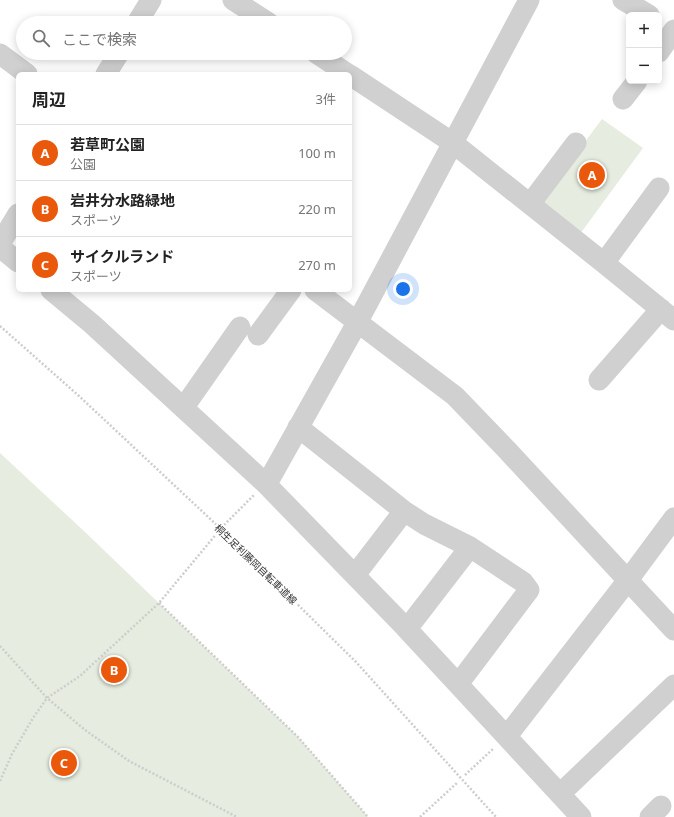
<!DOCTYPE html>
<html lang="ja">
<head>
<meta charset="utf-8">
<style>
  body { margin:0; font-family:"Noto Sans","Noto Sans JP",sans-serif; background:#f6f6f6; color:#222 }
  .controls { position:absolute; right:12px; top:12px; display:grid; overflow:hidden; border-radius:6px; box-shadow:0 2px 10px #0003 }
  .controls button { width:36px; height:36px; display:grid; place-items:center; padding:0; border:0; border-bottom:1px solid #e0e0e0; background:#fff; color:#222; font:20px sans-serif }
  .you { position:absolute; left:403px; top:289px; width:14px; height:14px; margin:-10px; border:3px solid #fff; border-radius:50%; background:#1a73e8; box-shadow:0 0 0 6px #1a73e833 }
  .badge { display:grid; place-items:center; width:26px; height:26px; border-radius:50%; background:#ea580c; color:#fff; font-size:13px; font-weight:700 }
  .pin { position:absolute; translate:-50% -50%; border:2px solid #fff; box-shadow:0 1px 4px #0006 }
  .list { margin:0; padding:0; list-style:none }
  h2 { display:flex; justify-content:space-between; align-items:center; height:52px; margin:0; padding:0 16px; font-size:17px }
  h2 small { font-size:13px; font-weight:400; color:#767676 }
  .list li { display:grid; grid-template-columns:26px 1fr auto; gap:12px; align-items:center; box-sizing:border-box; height:56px; padding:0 16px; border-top:1px solid #e0e0e0 }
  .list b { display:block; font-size:15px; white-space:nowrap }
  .list p { margin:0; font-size:13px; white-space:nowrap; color:#767676 }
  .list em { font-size:13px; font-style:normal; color:#767676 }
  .icon { flex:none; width:22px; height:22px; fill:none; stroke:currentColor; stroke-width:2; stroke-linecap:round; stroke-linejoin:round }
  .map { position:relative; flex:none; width:674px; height:817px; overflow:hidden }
  .search { position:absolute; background:#fff; box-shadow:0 2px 10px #0003; left:16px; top:16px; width:336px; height:44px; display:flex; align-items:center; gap:10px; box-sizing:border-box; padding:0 14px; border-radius:22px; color:#767676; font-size:15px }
  .panel { position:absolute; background:#fff; box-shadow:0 2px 10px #0003; left:16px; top:72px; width:336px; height:220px; border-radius:6px }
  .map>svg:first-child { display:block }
  .green { fill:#e6ecdf }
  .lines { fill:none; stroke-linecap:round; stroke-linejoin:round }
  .path { stroke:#cdcdcd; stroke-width:2.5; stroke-dasharray:2 2; stroke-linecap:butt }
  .minor { stroke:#d0d0d0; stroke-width:21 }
  .labels { text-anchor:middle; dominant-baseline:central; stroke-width:4; stroke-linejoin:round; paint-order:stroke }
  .street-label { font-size:10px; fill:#333; stroke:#fff }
</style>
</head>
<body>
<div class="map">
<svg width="674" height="817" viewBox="0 0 674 817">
  <rect width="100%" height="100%" fill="#fff"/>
  <!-- green -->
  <path class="green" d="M602,119l41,29 -63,86 -40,-32z
    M0,453l85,79 213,205 70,80h-368z"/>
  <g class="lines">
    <!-- path -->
    <path class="path" d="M0,326l79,70 142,133 135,133 140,155
      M224,525l30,-30
      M159,603l139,134 70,80
      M0,646l47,52 38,32 44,31 108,56
      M465,775l29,-27
      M0,781l12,-27 21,-36 14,-20 33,-22 79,-73 59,-71
      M420,817l38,-35"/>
    <!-- minor -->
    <path class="minor" d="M233,0l36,23
      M623,0l26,15
      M137,23l14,-23
      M659,52l15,-22
      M316,53l32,21
      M0,54l27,20
      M106,74l13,-21
      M350,75l103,68 151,120 70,57
      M623,99l14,-18
      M530,204l46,-61
      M0,244l18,-30
      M0,247l18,15
      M604,263l55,-75
      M51,290l41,34 173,159 140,144 176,190
      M315,290l140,106 52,54 167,180
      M258,335l33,-45
      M599,380l62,-71
      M184,407l56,-80
      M298,427l106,84 20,13 46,23 53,35 6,8 -64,85 -7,8
      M265,483l4,-3 88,-157 172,-323
      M355,575l49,-64
      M405,627l8,-6 57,-74
      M507,736l121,-156 46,-62
      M560,794l114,-109
      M650,817l11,-11"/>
  </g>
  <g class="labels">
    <!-- street labels -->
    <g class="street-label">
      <text transform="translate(256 564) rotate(44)">桐生足利藤岡自転車道線</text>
    </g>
  </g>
</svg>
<div class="controls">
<button>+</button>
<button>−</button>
</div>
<div class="you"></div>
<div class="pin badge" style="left:592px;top:175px">A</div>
<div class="pin badge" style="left:114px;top:670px">B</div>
<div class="pin badge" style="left:64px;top:763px">C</div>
<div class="search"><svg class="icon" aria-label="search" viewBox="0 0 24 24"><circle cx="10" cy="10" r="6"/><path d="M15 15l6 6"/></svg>ここで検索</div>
<section class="panel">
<h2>周辺<small>3件</small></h2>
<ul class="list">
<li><span class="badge">A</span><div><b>若草町公園</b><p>公園</p></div><em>100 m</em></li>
<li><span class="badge">B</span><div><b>岩井分水路緑地</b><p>スポーツ</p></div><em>220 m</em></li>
<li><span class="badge">C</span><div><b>サイクルランド</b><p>スポーツ</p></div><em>270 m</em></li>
</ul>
</section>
</div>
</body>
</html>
